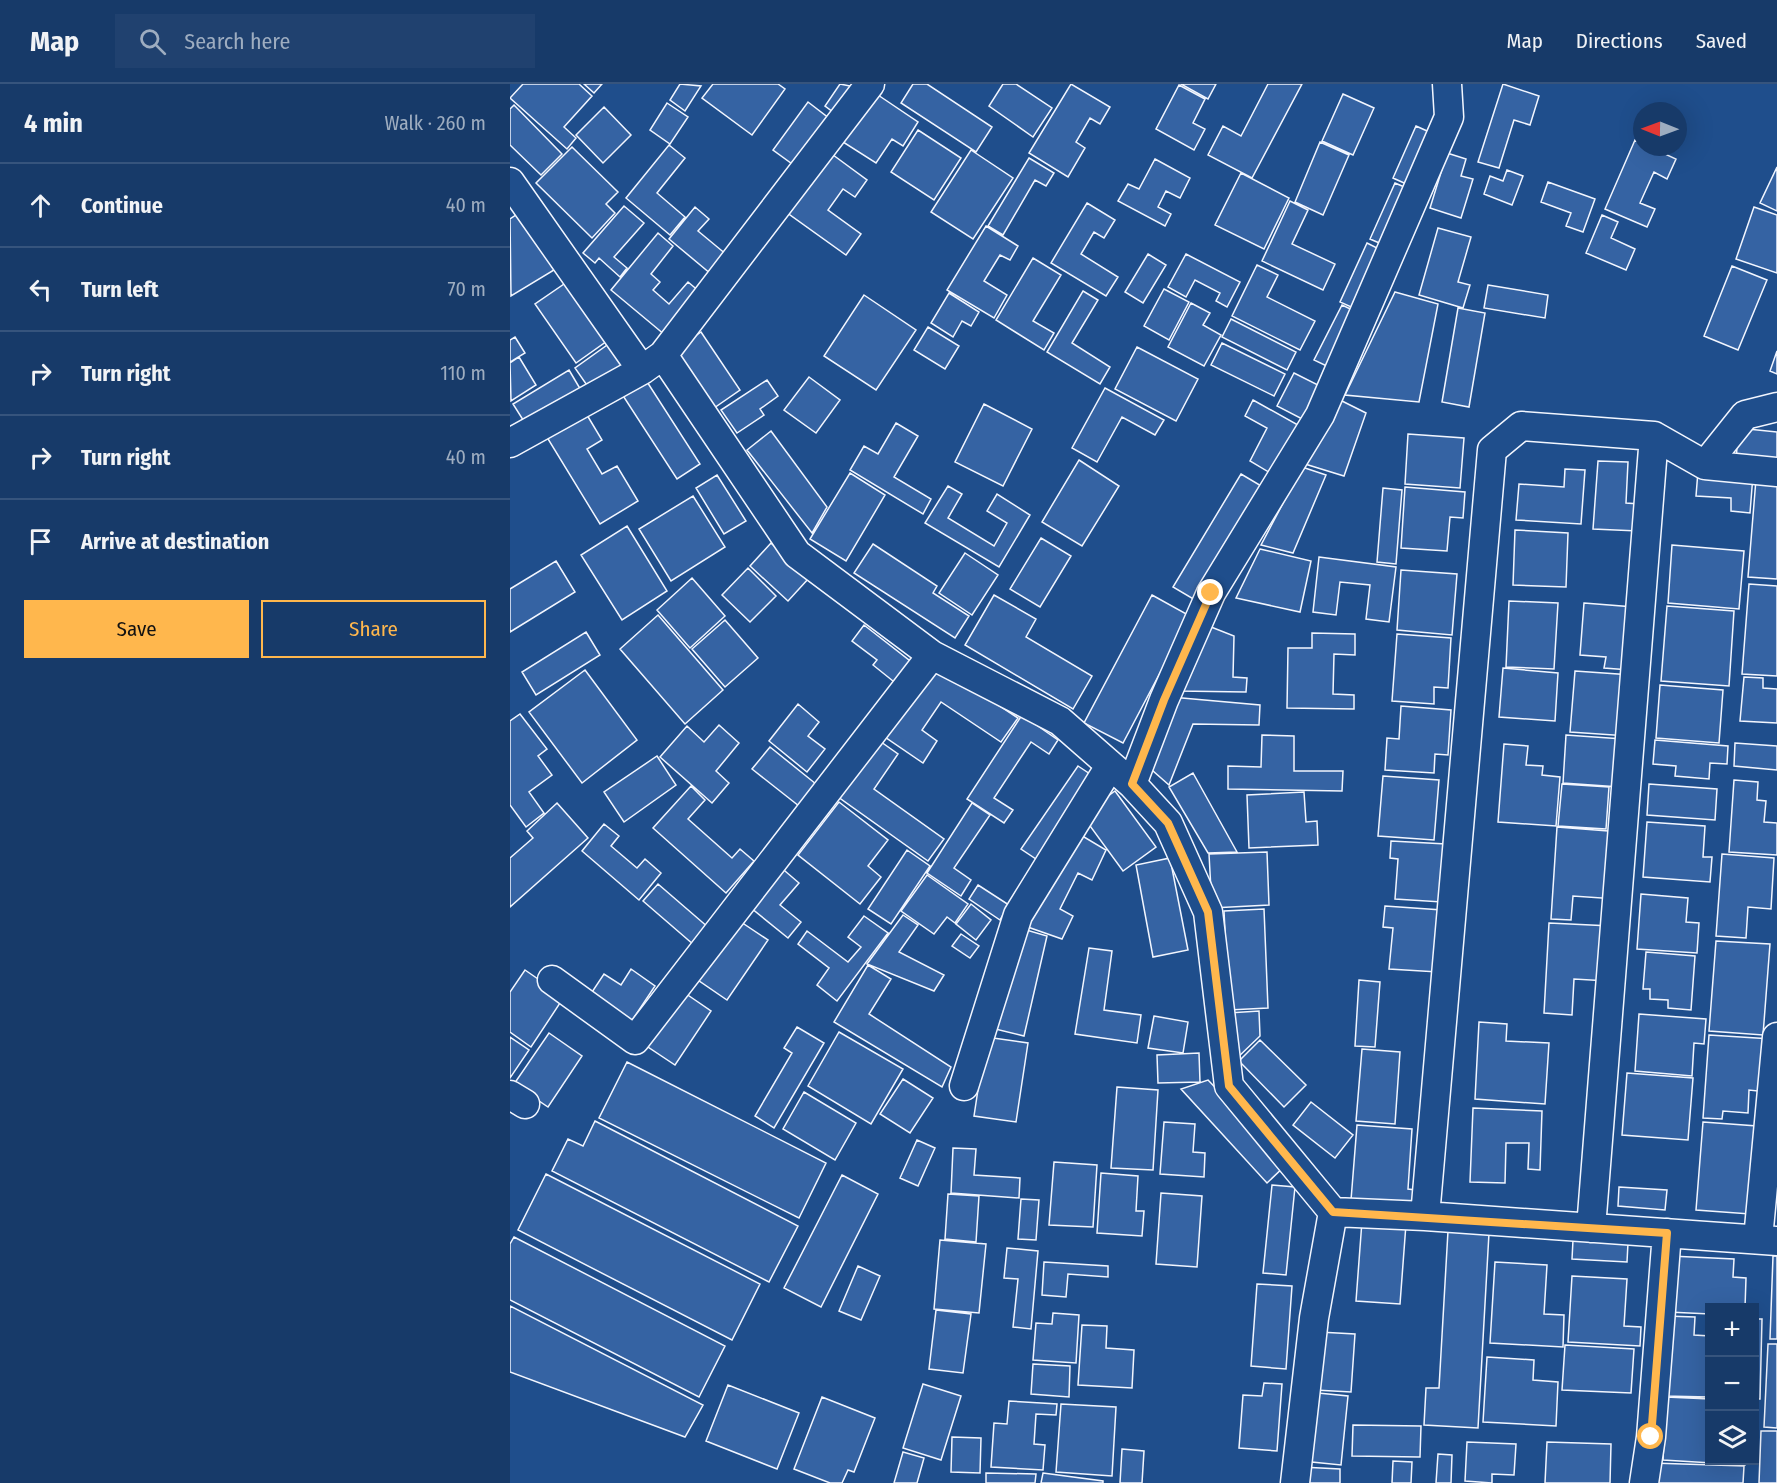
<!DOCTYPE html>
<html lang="en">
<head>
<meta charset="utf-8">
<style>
  body { margin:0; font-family:"Fira Sans Condensed",sans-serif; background:#20416f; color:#f1f3f6 }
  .controls { position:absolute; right:18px; bottom:18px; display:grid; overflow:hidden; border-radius:0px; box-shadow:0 6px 24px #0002 }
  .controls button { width:54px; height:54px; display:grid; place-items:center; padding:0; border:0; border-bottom:2px solid #36547d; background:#173a69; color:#f1f3f6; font:30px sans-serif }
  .compass { position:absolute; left:1123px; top:18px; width:54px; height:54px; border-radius:50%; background:#173a69; box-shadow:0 6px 24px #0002; rotate:271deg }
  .stop { position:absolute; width:18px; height:18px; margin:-14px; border:4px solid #ffb74d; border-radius:50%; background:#fff }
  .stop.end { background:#ffb74d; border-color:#fff; box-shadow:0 2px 6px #0008 }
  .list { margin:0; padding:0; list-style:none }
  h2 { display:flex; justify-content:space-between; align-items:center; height:78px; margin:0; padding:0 24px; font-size:26px }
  h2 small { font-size:20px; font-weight:400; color:#9eadc0 }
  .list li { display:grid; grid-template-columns:39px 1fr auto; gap:18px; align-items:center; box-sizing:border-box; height:84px; padding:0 24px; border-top:2px solid #36547d }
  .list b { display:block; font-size:22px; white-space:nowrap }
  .list em { font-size:20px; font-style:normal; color:#9eadc0 }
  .actions { display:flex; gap:12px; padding:18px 24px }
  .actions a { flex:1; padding:14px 0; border:2px solid #ffb74d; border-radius:0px; text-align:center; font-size:21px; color:#ffb74d }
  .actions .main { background:#ffb74d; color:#111 }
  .icon { flex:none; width:33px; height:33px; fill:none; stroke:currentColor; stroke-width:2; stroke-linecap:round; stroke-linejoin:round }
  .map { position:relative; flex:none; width:1267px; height:1399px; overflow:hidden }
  header { display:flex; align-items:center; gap:36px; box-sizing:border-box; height:84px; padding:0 30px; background:#173a69; border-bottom:2px solid #36547d }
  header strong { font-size:28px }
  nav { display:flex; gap:33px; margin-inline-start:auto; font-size:21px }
  .search { width:420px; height:54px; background:#20416f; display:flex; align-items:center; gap:15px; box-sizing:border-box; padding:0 21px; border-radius:0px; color:#9eadc0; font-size:22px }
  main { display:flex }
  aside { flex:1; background:#173a69 }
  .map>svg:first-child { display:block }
  .building { fill:#3563a3; stroke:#f2f6ff; stroke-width:1.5 }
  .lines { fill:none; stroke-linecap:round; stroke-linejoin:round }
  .street-casing { stroke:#f2f6ff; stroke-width:31 }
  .street { stroke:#1f4e8c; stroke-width:28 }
  .route { stroke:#ffb74d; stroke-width:8 }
</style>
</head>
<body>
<header>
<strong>Map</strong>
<div class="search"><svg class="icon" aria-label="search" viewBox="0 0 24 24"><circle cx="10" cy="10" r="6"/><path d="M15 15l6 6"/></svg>Search here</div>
<nav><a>Map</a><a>Directions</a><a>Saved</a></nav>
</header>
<main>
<aside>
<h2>4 min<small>Walk · 260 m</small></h2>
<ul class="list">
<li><svg class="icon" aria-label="ahead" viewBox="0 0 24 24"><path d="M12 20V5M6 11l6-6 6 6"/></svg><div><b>Continue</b></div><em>40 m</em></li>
<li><svg class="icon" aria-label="left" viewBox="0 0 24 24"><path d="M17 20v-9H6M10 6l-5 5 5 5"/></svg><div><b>Turn left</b></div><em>70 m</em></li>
<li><svg class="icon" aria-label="right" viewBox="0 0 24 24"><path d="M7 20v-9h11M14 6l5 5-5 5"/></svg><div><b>Turn right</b></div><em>110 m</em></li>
<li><svg class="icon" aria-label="right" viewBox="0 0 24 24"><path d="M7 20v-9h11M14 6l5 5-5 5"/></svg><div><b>Turn right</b></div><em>40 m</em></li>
<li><svg class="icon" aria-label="arrive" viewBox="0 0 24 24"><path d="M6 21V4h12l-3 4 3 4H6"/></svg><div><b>Arrive at destination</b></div></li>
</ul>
<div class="actions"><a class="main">Save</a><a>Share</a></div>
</aside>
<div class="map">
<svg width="1267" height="1399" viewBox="0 0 1267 1399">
  <rect width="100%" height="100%" fill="#1f4e8c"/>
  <!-- building -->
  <path class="building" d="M13,0h56l13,12 -28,31 12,11 -9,11 -57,-51z
    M74,0h18l-8,9z
    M170,0l21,2 -16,25 -15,-11z
    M203,0h65l7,5 -33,46 -50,-37z
    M330,0l15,3 -18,28 -12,-9z
    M403,0h14l65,43 -16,25 -75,-49z
    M493,0h13l36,24 -19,29 -44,-31z
    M561,0l39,23 -10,17 -10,-6 -14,24 9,6 -17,29 -39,-24z
    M671,0h35l-8,15z
    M758,0h34l-50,94 -44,-23 15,-29 18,10z
    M993,0l36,12 -9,29 -16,-5 -15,48 -21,-6z
    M669,1l26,14 -12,24 12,6 -11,21 -38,-21z
    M365,9l43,29 -15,24 -11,-7 -16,24 -33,-21z
    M833,10l31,14 -21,47 -31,-14z
    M298,18l22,17 -35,47 -22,-16z
    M157,19l21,14 -18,27 -20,-14z
    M4,21l48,49 -21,21 -31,-30v-36z
    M94,23l27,28 -28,28 -27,-28z
    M906,42l20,9 -23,52 -20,-9z
    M408,46l43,28 -27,42 -43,-28z
    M1125,56l7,4v3h8l26,12 -9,20 -13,-7 -14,31 15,6 -8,18 -42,-18z
    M810,58l29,13 -26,60 -28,-13z
    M159,61l16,13 -28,35 28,24 -15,18 -44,-37z
    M62,63l46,45 -12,12 9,9 -23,25 -56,-55z
    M461,66l42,28 -40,61 -42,-27z
    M319,68l38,28 -12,17 -12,-8 -15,21 33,24 -15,21 -60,-43z
    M937,69l19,6 -5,17 12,3 -12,39 -31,-10z
    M519,74l25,15 -8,13 -11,-6 -32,55 -15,-9z
    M645,75l35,19 -10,20 -14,-7 -8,16 13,7 -6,12 -47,-25 10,-17 11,5z
    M1267,83v44l-17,-8z
    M997,86l16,6 -11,29 -28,-11 6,-18 13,5z
    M731,89l48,25 -25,51 -49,-24z
    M1038,98l47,17 -12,33 -17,-6 5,-13 -30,-11z
    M885,99l21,9 -25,56 -21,-9z
    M780,117l18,9 -16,34 43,20 -12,26 -61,-29z
    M577,119l28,17 -11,18 -10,-6 -13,22 37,23 -12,19 -55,-33z
    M114,122l20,17 -30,34 13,11 -7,9 -21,-19 -4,5 -12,-10z
    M185,123l14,12 -11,12 29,24 -16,19 -42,-35z
    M1244,123l23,8v58l-41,-14z
    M9,129l35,57 -43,26 -1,-77z
    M1092,131l16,7 -7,16 24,11 -9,21 -40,-17z
    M476,142l32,20 -8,14 -10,-5 -16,26 23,14 -13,23 -47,-28z
    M928,144l33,9 -13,45 12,3 -7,23 -44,-13z
    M148,149l15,13 -22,28 9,8 -7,8 16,14 19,-22 12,10 -35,43 -54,-45z
    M857,159l20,10 -27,58 -20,-9z
    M638,170l18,11 -23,38 -18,-11z
    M676,170l54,28 -13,25 -11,-6 4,-8 -25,-13 -9,17 -18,-10z
    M523,174l28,17 -28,46 21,12 -10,17 -48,-30z
    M747,181l21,10 -11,22 48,24 -15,29 -68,-34z
    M1222,182l35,14 -29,70 -34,-14z
    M57,198l40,59 -31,22 -41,-59z
    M978,201l60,10 -3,23 -61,-10z
    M654,205l25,13 -20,38 -25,-14z
    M573,207l15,9 -26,43 38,24 -10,17 -53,-32z
    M885,208l43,12 -19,98 -74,-7z
    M439,209l30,19 -8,14 -9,-5 -9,16 -22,-14z
    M354,211l52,35 -40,60 -52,-34z
    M681,219l19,10 -7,12 18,10 -17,31 -36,-19z
    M832,221l21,10 -28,55 -21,-10z
    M948,224l27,5 -16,94 -27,-5z
    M721,235l65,33 -9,18 -65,-33z
    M418,243l31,19 -14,23 -31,-19z
    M191,248l39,58 -26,18 -39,-58z
    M5,253l10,16 -15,9v-22z
    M100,259l19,26 -36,25 -18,-26z
    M712,259l63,31 -11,22 -63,-31z
    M627,263l61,32 -22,42 -61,-32z
    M1267,267v23l-7,-3z
    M9,273l17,28 -25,16 -1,-38z
    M59,286l16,27 -55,34 -17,-27z
    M784,289l28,14 -16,34 -29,-15z
    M132,290l58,90 -23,15 -59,-91z
    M299,293l31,23 -24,33 -32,-23z
    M257,296l11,16 -18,13 4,6 -27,18 -16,-23z
    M595,304l59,32 -9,15 -33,-18 -25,45 -25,-14z
    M828,315l28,14 -22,63 -39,-12z
    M743,316l45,25 -26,49 -22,-13 17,-33 -22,-12z
    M474,320l48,25 -29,57 -48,-24z
    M74,326l18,30 -15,9 15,25 15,-8 21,35 -38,23 -55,-90z
    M386,339l22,13 -24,41 37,22 -8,15 -73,-44 14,-24 14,8z
    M1228,344l39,4v36l-41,-4z
    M261,347l56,76 -15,26 -65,-83z
    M898,350l56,4 -4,50 -55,-4z
    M569,376l40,26 -37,60 -40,-24z
    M1088,377l30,1 -2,41 14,1 -2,27 -45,-2z
    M792,383l24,8 -33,78 -32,-8z
    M1055,385l20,1 -4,54 -65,-4 3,-36 45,3z
    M1188,387l55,4 -3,38 -19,-2v-13l-35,-2z
    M340,389l35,22 -39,66 -36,-22z
    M731,390l22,13 -68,113 -22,-13z
    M207,391l29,46 -22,13 -28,-46z
    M1246,395l21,1v99l-29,-2z
    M438,402l14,8 -14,24 46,28 13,-23 -20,-12 10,-17 33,21 -31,52 -74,-44z
    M895,403l60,5 -2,26 -13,-1 -3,34 -46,-3z
    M873,404l19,2 -6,74 -19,-2z
    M183,412l32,51 -54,34 -32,-52z
    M117,442l40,65 -45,29 -41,-65z
    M1005,446l53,3 -2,54 -53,-2z
    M531,454l30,18 -31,51 -30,-18z
    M261,459l38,35 -21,23 -38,-35z
    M363,460l64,42 -4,7 36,23 -14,22 -101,-65z
    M1162,461l72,6 -5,58 -71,-6z
    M750,465l51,12 -11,51 -64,-14z
    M455,469l33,22 -26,40 -33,-22z
    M809,473l77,10 -7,55 -23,-3 4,-34 -30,-3 -4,33 -23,-3z
    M46,477l19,31 -65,40v-43z
    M238,484l28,28 -26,26 -28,-27z
    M891,486l56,4 -5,61 -55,-5z
    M182,494l33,38 -35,32 -33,-38z
    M1239,500l28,2v90l-35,-2z
    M484,511l42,24 -10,18 66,39 -19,33 -108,-64z
    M642,511l38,21 -67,127 -39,-20z
    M999,517l49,2 -4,66 -48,-2z
    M1074,519l50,4 -4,63 -26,-2 2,-11 -26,-2z
    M1157,522l67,5 -5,75 -68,-5z
    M148,531l65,75 -38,34 -65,-75z
    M215,536l33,38 -33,29 -33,-38z
    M354,541l50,39 -16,21 -25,-20 4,-5 -25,-19z
    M696,541l28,11 -1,41 14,1 -1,14 -68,-1z
    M76,548l14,23 -64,40 -14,-23z
    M802,549l43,1v21l-21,-1 -1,40 21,1v14l-67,-1 1,-60h24z
    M887,550l54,4 -3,50 -14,-1v17l-42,-3z
    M422,577l86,57 -17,24 -60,-40 -19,28 15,11 -14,22 -41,-28z
    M993,584l55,5 -3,48 -56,-4z
    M75,586l52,70 -55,43 -53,-71z
    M1065,587l57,4 -4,61 -58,-4z
    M1234,593l19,1v10l14,1v34l-37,-2z
    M1150,601l63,5 -4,53 -63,-5z
    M661,613l89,8 -1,20 -66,-1 -24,61 -25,-22z
    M288,620l21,18 -11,14 17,13 -18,23 -38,-31z
    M891,622l50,4 -3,45 -13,-1 -1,19 -49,-3 2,-32 12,1z
    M10,630l27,35 -9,7 14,19 -23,17 15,21 -18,14 -16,-22v-84z
    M512,631l36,25 -9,14 -18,-12 -37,56 19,12 -9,13 -37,-24z
    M209,641l20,18 -23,28 13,12 -17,20 -52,-46 27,-31 17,16z
    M752,651l32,1v35h49l-1,20 -114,-2v-23l33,1z
    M1056,651l57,4 -3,48 -57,-4z
    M364,653l24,17 -24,35 70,50 -16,22 -94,-67z
    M1145,656l73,6 -1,18 -17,-1 -1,16 -34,-3 1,-10 -23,-2z
    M1225,659l42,3v24l-43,-4z
    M994,660l24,2 -2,19 17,1 -1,9 18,2 -4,49 -58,-4z
    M260,663l46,37 -17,22 -47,-37z
    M147,672l19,29 -52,37 -20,-30z
    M568,682l15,10 -57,83 -15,-10z
    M683,689l44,79 -29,1 -39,-66z
    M873,692l56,4 -5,60 -56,-4z
    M1224,696l24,2 -1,18 9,1 -2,21 13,1v32l-48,-3z
    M1052,700l47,3 -3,42 -48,-3z
    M1139,700l68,5 -2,31 -68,-5z
    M181,702l14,14 -17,19 44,39 8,-9 14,12 -28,32 -73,-65z
    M605,707l41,56 -33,24 -41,-56z
    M794,708l2,30 11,-1 1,24 -69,3 -2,-53z
    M329,718l49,38 -20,26 13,11 -21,27 -62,-49z
    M47,719l31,35 -78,69v-49l23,-20 -6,-7z
    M462,719l18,12 -36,53 17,12 -10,16 -34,-23z
    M1137,738l58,4 -2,31h9l-2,25 -67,-5z
    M94,740l15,12 -8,10 26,22 8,-9 16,14 -22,27 -57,-49z
    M1047,743l64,5 -5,67 -43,-3 -2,24 -20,-1z
    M564,747l32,19 -14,30 -14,-7 -18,36 13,7 -11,23 -40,-14z
    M881,757l55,3 -4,58 -47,-3 3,-40 -8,-1z
    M397,766l23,16 -39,58 -23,-15z
    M757,768l2,53 -57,3 -3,-54z
    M1212,770l52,4 -3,51 -23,-2 -2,31 -30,-2z
    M660,774l18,92 -35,7 -17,-92z
    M268,781l21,18 -19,22 21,17 -13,16 -42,-34z
    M417,791l41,29 -13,19 -8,-6 -13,17 -33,-23z
    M148,800l51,44 -15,17 -51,-44z
    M468,801l31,20 -9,15 -31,-21z
    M1131,810l47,4 -2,24 13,1 -2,30 -60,-4z
    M461,820l20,16 -15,20 -20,-16z
    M875,822l57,4 -4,62 -49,-3 4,-41 -10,-1z
    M754,825l4,99 -39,2 -5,-99z
    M393,831l15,10 -19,27 45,23 -10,16 -67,-27z
    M222,832l36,24 -41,60 -35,-24z
    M354,832l24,17 -51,68 -20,-16 12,-17 -31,-24 9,-13 41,31 13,-15 -13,-10z
    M1039,839l62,3 -3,55 -34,-2 -2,36 -28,-2z
    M506,843l31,9 -23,100 -37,-9z
    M451,850l18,12 -9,12 -18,-12z
    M1206,857l54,3 -7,91 -54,-4z
    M579,864l23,3 -8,59 37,5 -4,28 -62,-9z
    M1136,868l49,4 -4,54 -23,-2v-8l-18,-1v-10h-7z
    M358,881l23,14 -22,35 82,53 -9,20 -108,-65z
    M121,885l24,17 -24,36 -41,-27 14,-21 17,11z
    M15,886l39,27 -33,50 -21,-15v-40z
    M849,896l21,2 -5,65 -20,-1z
    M169,905l32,22 -36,54 -33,-22z
    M749,927l1,25 -25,24 -7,-47z
    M1129,930l67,5 -2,25 -10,-1 -2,33 -57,-5z
    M644,932l34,6 -5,31 -35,-5z
    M969,938l28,2 -1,17 43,2 -4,61 -70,-5z
    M287,943l27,16 -50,85 -19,-12 37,-63 -8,-5z
    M329,948l64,37 -32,55 -63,-38z
    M39,949l33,23 -34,51 -34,-23z
    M1199,951l63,4 -5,53 -18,-2 -1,23 -25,-2 -1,8 -19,-1z
    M0,953l19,13 -19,28z
    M476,953l42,6 -12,79 -42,-6z
    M750,956l46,45 -22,22 -45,-46z
    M852,965l38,3 -5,72 -39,-3z
    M689,969l1,29 -42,1 -1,-28z
    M117,978l199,101 -27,55 -200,-100z
    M1117,989l66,5 -5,62 -66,-5z
    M393,995l30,19 -23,35 -30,-19z
    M698,996l80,83 -21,20 -86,-94z
    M607,1003l41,3 -5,80 -42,-2z
    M294,1008l52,31 -21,37 -52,-31z
    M801,1018l42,33 -18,23 -42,-33z
    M963,1024l69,3 -2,59 -12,-1 1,-26h-23l-1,40 -35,-1z
    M85,1037l203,105 -29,56 -217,-111 16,-32 15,7z
    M654,1038l31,2 -2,28 12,1 -1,24 -44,-3z
    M1193,1038l54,4 -7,88 -54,-4z
    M847,1041l55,4 -4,60 16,2 -1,14 -72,-5z
    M407,1056l18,8 -17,38 -18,-8z
    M443,1064l23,1 -2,26 46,3 -1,20 -68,-5z
    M544,1078l43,3 -4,62 -44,-2z
    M591,1089l37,3 -2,35h8l-2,25 -45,-3z
    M36,1090l214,110 -28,56 -214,-110z
    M332,1091l36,19 -57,113 -37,-19z
    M762,1101l23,2 -9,88 -23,-2z
    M1109,1103l48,3 -2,20 -47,-4z
    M651,1109l41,3 -5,71 -41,-3z
    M438,1110l31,2 -3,46 -31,-3z
    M511,1115l18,1 -3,40 -18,-1z
    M852,1137l44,3 -6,80 -44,-3z
    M938,1147l41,2 -11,195 -54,-3 2,-37h13z
    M4,1153l211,109 -26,51 -189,-97v-56z
    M430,1156l46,4 -7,69 -45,-4z
    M1063,1156l55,3 -1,19 -55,-3z
    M497,1164l31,3 -7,78 -18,-2 5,-48 -14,-1z
    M1160,1172l64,3 -1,18 13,1 -1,30h-35v6l-42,-2z
    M1263,1172h4v83h-7z
    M534,1178l64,4v11l-40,-3 -2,23 -24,-2z
    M985,1178l52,3 -3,49 20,1 -1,32 -73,-4z
    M348,1182l22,10 -19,44 -22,-9z
    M1062,1192l55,3 -3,47 17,1 -1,19 -72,-4z
    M747,1200l35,2 -6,83 -35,-3z
    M0,1222l193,99 -18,32 -175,-65z
    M426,1226l35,4 -8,59 -34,-4z
    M543,1229l26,2 -3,48 -43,-3 3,-37 16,1z
    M1156,1232l29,1 -1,18 16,1v61l-47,-1z
    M1244,1235h8l-2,80h-6z
    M572,1241l25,1 -1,22 28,2 -2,38 -54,-3z
    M809,1248l36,2 -4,58 -36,-2z
    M1258,1260h9v84l-13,-1z
    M1055,1261l69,4 -3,44 -69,-3z
    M977,1273l47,3 -1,20 25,2 -2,44 -73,-4z
    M523,1280l37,2 -1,31 -38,-3z
    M754,1299l18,1 -5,67 -38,-3 4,-53 19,1z
    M413,1300l38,12 -20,64 -38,-12z
    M218,1301l71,28 -22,56 -71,-28z
    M798,1308l40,4 -7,69 -39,-4z
    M312,1313l53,21 -21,54 -6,-2 -6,13h-12l-36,-14z
    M1156,1313l44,2v61h35v5l-82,-5z
    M499,1317l48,3 -1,11 -20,-1 -2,30 11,1 -2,25 -52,-3 3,-44 13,1z
    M551,1320l55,3 -4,69 -56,-4z
    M843,1341l68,1 -1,31 -68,-1z
    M1251,1347h16v52h-18z
    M442,1353l29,1 -1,35 -29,-1z
    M957,1358l49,2 -2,31 -22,-1v9l-27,-2z
    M1037,1358l64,2 -1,39h-65z
    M612,1365l22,2 -2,32h-22z
    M393,1368l21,6 -7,25h-23z
    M928,1370l14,1 -1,28h-15z
    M883,1377l19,1 -1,21h-19z
    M1142,1379l92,3 -1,17h-92z
    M791,1383l39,2v14h-40z
    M476,1389l50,1 -1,9h-49z
    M533,1389l60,8v2h-62z"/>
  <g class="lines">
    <!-- street casing -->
    <g class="street-casing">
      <path id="street" d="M0,98l132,188 21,-15 134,199 135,101 128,66 72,63 36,39 40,89 21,174 104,126 92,4 67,-766 29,-24 133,10 51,29 72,7
        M153,271l207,-271
        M0,359l132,-73
        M1195,381l40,-50 32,-8
        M622,700l32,-84 47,-107 109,-178 129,-298 -2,-33
        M42,896l83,60 297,-385
        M454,1002l54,-171 92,-149
        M0,1011l15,9
        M915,1132l352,25
        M1081,1144l63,-792
        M1248,1155l19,-202
        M785,1399l19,-165 19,-106
        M1134,1399l7,-46 16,-204"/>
    </g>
    <!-- street -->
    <use href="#street" class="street"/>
  </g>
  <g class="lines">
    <!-- route -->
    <path class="route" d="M701,509l-47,107 -32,84 36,39 40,89 21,174 104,126 334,21 -16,204"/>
  </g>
</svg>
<div class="controls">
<button>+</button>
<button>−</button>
<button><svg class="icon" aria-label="layers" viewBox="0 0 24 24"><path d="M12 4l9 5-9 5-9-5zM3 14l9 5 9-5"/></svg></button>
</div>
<svg class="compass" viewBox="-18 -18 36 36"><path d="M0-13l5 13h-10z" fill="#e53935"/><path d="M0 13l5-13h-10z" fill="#9eadc0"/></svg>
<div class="stop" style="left:1141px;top:1353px"></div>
<div class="stop end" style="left:701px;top:509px"></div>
</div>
</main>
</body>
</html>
